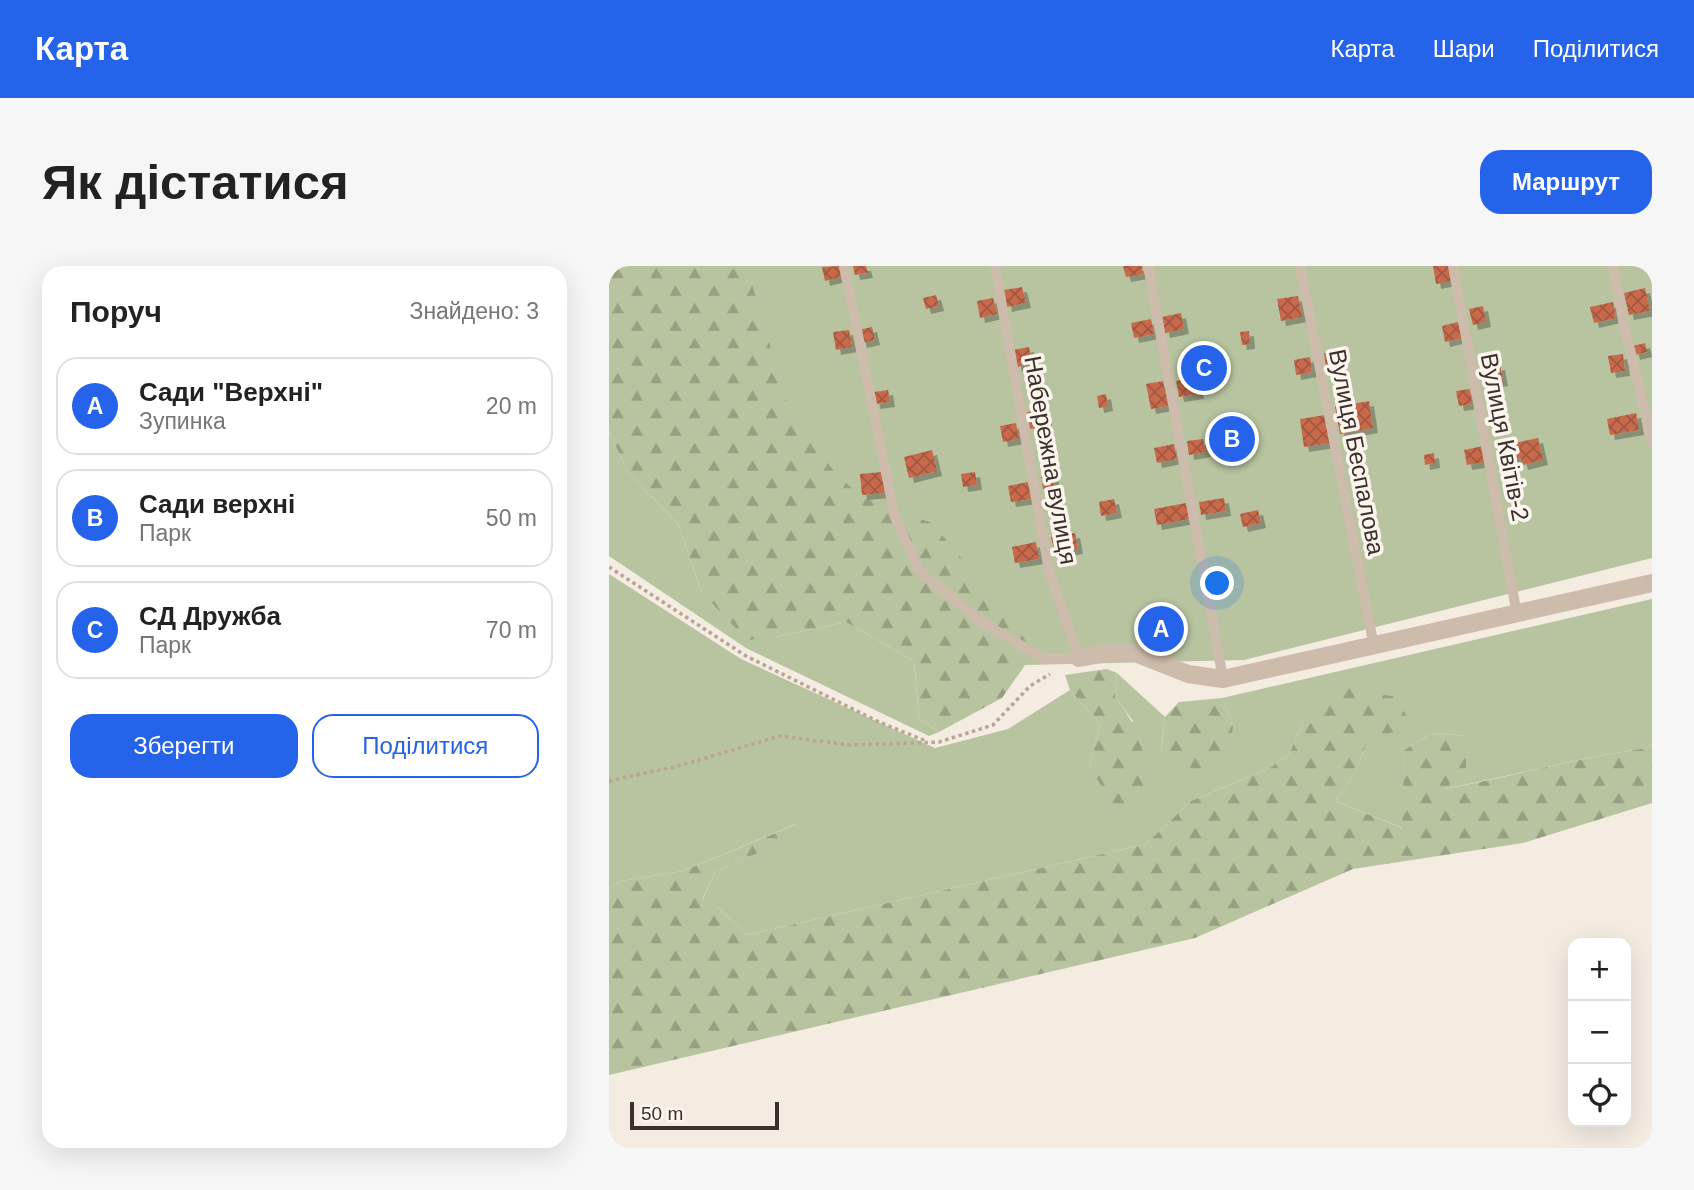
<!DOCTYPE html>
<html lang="uk">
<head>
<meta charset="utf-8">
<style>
  body { margin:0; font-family:Helvetica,sans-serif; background:#f6f6f6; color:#222 }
  .controls { position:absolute; right:21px; bottom:21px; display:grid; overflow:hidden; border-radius:14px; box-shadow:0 7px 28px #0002 }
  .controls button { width:63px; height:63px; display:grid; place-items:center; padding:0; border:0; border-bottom:2px solid #e0e0e0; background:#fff; color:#222; font:35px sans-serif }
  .scale { position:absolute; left:21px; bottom:18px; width:149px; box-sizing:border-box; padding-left:7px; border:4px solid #3b302b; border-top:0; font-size:19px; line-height:24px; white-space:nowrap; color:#3b302b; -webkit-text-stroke:5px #fbf5ee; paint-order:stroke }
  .you { position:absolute; left:609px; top:318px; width:24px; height:24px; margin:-18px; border:5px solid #fff; border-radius:50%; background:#1a73e8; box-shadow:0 0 0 10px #1a73e833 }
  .badge { display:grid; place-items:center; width:46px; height:46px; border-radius:50%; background:#2563eb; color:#fff; font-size:23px; font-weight:700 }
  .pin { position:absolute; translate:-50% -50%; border:4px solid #fff; box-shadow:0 2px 7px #0006 }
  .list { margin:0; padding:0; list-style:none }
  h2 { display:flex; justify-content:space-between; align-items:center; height:91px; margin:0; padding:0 28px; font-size:30px }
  h2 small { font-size:23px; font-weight:400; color:#767676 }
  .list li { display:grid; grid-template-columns:46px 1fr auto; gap:21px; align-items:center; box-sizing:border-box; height:98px; margin:0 14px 14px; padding:0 14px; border:2px solid #e0e0e0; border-radius:21px }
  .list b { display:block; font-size:26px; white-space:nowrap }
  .list p { margin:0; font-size:23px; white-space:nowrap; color:#767676 }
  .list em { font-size:23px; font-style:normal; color:#767676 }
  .actions { display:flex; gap:14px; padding:21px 28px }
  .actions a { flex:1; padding:16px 0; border:2px solid #2563eb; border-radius:21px; text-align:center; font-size:24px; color:#2563eb }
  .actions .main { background:#2563eb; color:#fff }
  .icon { flex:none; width:38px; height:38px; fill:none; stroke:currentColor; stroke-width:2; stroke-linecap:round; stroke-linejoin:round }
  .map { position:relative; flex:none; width:1043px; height:882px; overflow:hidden; border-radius:21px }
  header { display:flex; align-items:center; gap:42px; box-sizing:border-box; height:98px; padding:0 35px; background:#2563eb; color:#fff }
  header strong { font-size:33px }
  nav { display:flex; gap:38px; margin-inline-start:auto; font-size:24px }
  .intro { display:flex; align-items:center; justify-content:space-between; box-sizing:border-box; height:168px; padding:0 42px }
  h1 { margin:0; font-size:49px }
  .button { padding:18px 32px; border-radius:21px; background:#2563eb; color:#fff; font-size:24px; font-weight:700 }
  main { display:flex; gap:42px; padding:0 42px }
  aside { flex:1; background:#fff; border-radius:21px; box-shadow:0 7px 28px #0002 }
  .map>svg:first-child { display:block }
  .green { fill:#b8c4a0 }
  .forest { fill:url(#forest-firs) }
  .building { fill:url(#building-cross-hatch); filter:url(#shadow) }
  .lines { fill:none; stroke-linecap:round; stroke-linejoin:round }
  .path { stroke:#b9a596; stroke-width:3.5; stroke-dasharray:3.5 3.5; stroke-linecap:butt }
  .service { stroke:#cdbbac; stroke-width:10 }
  .minor { stroke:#cdbbac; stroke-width:18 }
  .labels { text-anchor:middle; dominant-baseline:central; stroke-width:7; stroke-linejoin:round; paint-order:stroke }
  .street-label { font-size:24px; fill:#3b302b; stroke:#fbf5ee }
</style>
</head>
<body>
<header>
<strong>Карта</strong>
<nav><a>Карта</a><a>Шари</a><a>Поділитися</a></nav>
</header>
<div class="intro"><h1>Як дістатися</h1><a class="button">Маршрут</a></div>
<main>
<aside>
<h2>Поруч<small>Знайдено: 3</small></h2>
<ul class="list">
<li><span class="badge">A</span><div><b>Сади &quot;Верхні&quot;</b><p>Зупинка</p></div><em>20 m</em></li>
<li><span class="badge">B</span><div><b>Сади верхні</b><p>Парк</p></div><em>50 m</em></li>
<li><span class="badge">C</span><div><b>СД Дружба</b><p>Парк</p></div><em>70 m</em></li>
</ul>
<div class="actions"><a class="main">Зберегти</a><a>Поділитися</a></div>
</aside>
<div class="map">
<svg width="1043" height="882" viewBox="0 0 1043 882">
  <defs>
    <pattern id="forest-firs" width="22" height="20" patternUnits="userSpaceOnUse" patternTransform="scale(1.75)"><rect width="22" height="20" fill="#b8c4a0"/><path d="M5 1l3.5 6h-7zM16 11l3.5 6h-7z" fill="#97a083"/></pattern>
    <pattern id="building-cross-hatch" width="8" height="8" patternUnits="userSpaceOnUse" patternTransform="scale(1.75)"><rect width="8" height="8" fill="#c8694b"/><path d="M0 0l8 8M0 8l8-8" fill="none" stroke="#a4573f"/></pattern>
    <filter id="shadow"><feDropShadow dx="5" dy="5" stdDeviation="0" flood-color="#0004"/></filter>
  </defs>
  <rect width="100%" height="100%" fill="#f4ebe1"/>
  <!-- green -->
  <path class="green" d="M94,0h949v292l-408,102 -219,5 -87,-62 -45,-9z
    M0,165l18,40 51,53 24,69 74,44 70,-15 68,39 5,57 20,14 -10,4 -183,-88 -137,-92z
    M0,308l132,85 194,89 73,-19 62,-39 30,34 -11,43 44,-46 -18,-24 2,-24 48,44 -4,36 72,-27 -11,-28 430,-99v145l-6,4c-68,10 -135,28 -203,41l23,-53 -33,-3 -29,17 -1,78 -68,-27 20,-28 13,-33 -64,-19 -15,33 -19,14 -79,33 -45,43 -399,91 -28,-27 -17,-7 13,-29 78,-35 3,-13 -113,47 -62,10 -12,7z"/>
  <!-- forest -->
  <path class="forest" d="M0,0h133l7,8 40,135 44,61 28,27 71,26 46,55 36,35 18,21 -7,31 -23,33 -63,34 -20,-14 -5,-57 -68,-39 -70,15 -29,3 -45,-47 -24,-69 -51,-53 -18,-40z
    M498,403l10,4 -2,24c31,41 30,55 29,105l-28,6 -27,-41 11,-43 -30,-34 -5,-15z
    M741,422l46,9 16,29 -44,14 -13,33 -20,28 67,27 2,-78 29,-17 33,3v34l-21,19c67,-13 133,-31 201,-41l6,-4v59l-129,40 -170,26 -158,69 -586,137v-187l12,-7 62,-10 114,-47 -3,13 -79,35 -13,28 17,8 28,27 399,-91 45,-43 79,-33 19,-14 15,-33z
    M613,432l11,28 -6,37 -35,13 -31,-23 4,-36 14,-15z"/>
  <!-- building -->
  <path class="building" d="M230,0l2,11 -16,4 -3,-14z
    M244,0h13l2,7 -13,2z
    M514,0h19l1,8 -17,3z
    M824,0h16l2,15 -15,3z
    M413,21l4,16 -19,4 -3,-17z
    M1036,22l5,23 -21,4 -5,-22z
    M327,29l3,11 -13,3 -3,-11z
    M689,30l4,21 -21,4 -4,-22z
    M384,32l4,16 -17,4 -3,-17z
    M1004,36l3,16 -22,5 -4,-16z
    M874,40l3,16 -13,3 -4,-16z
    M572,47l3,16 -19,4 -3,-16z
    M542,53l3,15 -20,4 -3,-15z
    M849,56l4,16 -17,4 -3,-16z
    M263,61l3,13 -13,3 -3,-13z
    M240,64l3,17 -16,3 -3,-18z
    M640,65l1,13 -8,1 -2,-13z
    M1036,77l2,9 -12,3 -2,-9z
    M420,81l3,17 -15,3 -4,-17z
    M731,84l3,13 -17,4 -2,-14z
    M1014,88l2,17 -14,2 -3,-17z
    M701,91l2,15 -16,3 -2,-15z
    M891,99l3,16 -16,3 -3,-16z
    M587,111l3,17 -20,3 -3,-16z
    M554,115l5,25 -17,3 -5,-25z
    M861,123l2,15 -13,2 -3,-15z
    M279,124l2,12 -15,2 -1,-12z
    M497,128l2,12 -9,2 -2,-12z
    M760,135l4,27 -33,6 -5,-27z
    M436,143l3,17 -18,3 -3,-17z
    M1027,147l3,17 -29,5 -3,-16z
    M716,149l5,28 -26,4 -4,-28z
    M407,157l3,16 -16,3 -3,-16z
    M929,172l5,22 -20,5 -2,-7 -21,5 -4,-16z
    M594,173l3,13 -17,3 -2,-14z
    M565,178l3,15 -20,4 -3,-15z
    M874,180l3,16 -19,3 -3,-15z
    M323,184l5,21 -28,7 -5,-21z
    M825,187l1,10 -10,2 -1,-10z
    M273,206l3,21 -23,2 -2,-21z
    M366,206l2,13 -14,2 -2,-13z
    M444,206l2,15 -12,2 -2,-15z
    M419,216l3,17 -20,3 -3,-16z
    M615,232l2,13 -25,4 -2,-13z
    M505,233l3,14 -16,3 -2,-14z
    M577,237l3,16 -32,6 -3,-16z
    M649,244l3,13 -18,4 -3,-13z
    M466,267l3,16 -23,4 -4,-16z
    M427,276l3,17 -24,4 -3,-16z"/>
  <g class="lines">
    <!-- path -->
    <path class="path" d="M0,301l137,89 133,66 47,19
      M0,515l69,-15 102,-30 70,9 89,-3 54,-17 37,-39 20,-12"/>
    <!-- service -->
    <path class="service" d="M235,0l51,251 25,55 63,51 62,36 34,-1 -30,-87 -54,-305
      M539,0l75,413
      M691,0l74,381
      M844,0l64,349
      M1004,0l10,54 29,122"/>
    <!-- minor -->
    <path class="minor" d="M470,392l28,-5h28l53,21 35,5 429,-96"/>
  </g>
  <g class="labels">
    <!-- street labels -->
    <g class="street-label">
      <text transform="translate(896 171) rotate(79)">Вулиця Квітів-2</text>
      <text transform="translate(748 186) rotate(79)">Вулиця Беспалова</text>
      <text transform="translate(442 194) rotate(80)">Набережна вулиця</text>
    </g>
  </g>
</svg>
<div class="controls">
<button>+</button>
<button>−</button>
<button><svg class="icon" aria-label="locate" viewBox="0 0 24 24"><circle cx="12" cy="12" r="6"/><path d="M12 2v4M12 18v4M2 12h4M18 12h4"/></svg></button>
</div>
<div class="scale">50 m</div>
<div class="you"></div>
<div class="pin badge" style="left:552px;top:363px">A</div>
<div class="pin badge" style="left:623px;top:173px">B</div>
<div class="pin badge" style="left:595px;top:102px">C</div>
</div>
</main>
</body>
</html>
